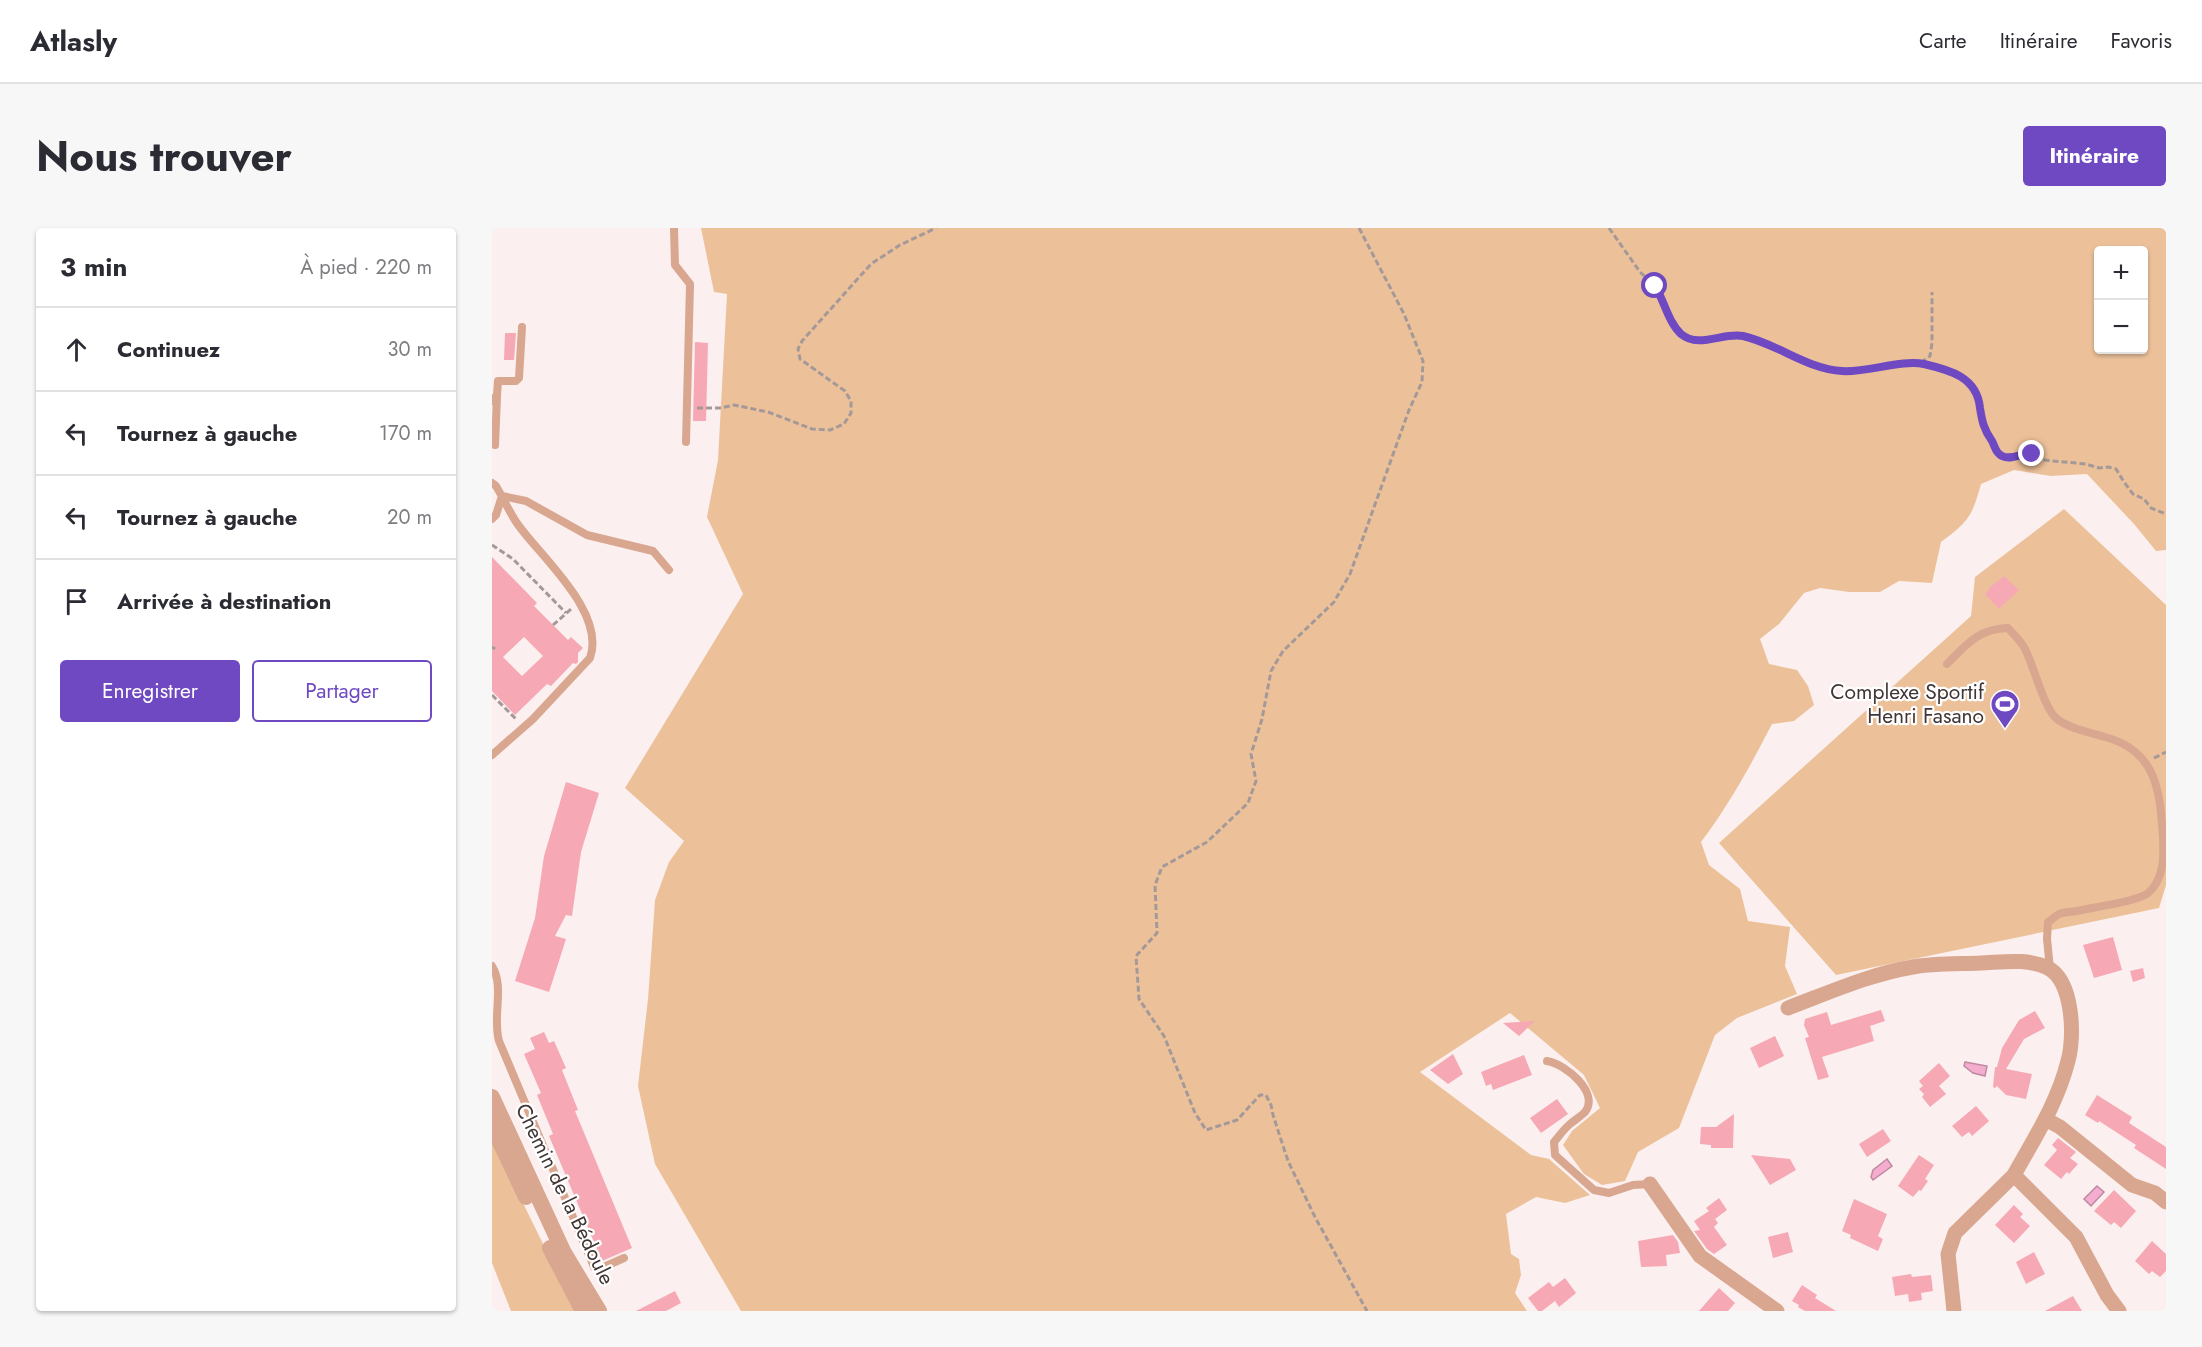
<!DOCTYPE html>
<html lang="fr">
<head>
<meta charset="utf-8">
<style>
  body { margin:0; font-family:Jost,sans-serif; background:#f7f7f7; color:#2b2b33 }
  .controls { position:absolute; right:18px; top:18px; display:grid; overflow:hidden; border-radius:6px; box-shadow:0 2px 4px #0004 }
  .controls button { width:54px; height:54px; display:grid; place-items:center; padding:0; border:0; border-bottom:2px solid #e1e1e2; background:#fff; color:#2b2b33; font:30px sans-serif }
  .stop { position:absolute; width:18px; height:18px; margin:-14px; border:4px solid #6f49c1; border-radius:50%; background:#fff }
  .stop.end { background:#6f49c1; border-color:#fff; box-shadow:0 2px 6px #0008 }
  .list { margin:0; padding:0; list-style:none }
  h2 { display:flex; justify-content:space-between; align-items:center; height:78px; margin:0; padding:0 24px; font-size:26px }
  h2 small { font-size:20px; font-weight:400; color:#7c7c81 }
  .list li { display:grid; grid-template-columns:39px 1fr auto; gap:18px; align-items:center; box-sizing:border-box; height:84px; padding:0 24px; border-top:2px solid #e1e1e2 }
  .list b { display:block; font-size:22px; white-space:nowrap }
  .list em { font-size:20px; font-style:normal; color:#7c7c81 }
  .actions { display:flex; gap:12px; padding:18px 24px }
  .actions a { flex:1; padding:14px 0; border:2px solid #6f49c1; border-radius:6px; text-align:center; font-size:21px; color:#6f49c1 }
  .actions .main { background:#6f49c1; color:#fff }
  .icon { flex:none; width:33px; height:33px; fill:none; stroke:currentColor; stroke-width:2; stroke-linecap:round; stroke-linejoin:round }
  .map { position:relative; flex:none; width:1674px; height:1083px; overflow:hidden; border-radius:6px }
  header { display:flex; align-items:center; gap:36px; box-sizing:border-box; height:84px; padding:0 30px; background:#fff; border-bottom:2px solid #e1e1e2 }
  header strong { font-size:28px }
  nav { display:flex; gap:33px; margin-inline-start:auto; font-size:21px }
  .intro { display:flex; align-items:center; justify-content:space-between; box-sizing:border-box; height:144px; padding:0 36px }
  h1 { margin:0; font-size:42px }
  .button { padding:15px 27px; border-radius:6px; background:#6f49c1; color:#fff; font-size:21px; font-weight:700 }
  main { display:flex; gap:36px; padding:0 36px }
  aside { flex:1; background:#fff; border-radius:6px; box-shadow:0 2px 4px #0004 }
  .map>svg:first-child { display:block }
  .green { fill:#ecc19a; fill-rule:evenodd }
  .water { fill:#f5adcf; stroke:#bf89a1; stroke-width:1.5 }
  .building { fill:#f6a8b5; fill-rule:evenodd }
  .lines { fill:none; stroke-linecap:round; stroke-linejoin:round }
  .path { stroke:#a49998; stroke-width:3; stroke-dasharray:6 3; stroke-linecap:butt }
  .service { stroke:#d9a68f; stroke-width:8 }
  .minor { stroke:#d9a68f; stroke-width:15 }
  .tertiary { stroke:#d9a68f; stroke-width:16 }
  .route { stroke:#6f49c1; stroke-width:8 }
  .labels { text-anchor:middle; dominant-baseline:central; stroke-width:4.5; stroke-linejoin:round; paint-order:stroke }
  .poi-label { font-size:21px; fill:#413635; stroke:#fff; text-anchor:end }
  .street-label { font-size:21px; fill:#413635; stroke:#fff }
</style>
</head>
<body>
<header>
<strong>Atlasly</strong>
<nav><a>Carte</a><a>Itinéraire</a><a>Favoris</a></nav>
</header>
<div class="intro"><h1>Nous trouver</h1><a class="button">Itinéraire</a></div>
<main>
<aside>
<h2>3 min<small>À pied · 220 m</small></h2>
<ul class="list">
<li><svg class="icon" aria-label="ahead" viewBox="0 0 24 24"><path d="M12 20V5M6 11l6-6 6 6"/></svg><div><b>Continuez</b></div><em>30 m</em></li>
<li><svg class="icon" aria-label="left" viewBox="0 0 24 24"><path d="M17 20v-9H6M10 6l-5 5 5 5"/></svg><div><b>Tournez à gauche</b></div><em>170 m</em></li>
<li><svg class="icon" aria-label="left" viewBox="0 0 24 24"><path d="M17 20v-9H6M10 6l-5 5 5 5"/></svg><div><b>Tournez à gauche</b></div><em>20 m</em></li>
<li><svg class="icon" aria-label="arrive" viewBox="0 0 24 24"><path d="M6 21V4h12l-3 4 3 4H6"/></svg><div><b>Arrivée à destination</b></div></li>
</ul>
<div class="actions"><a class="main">Enregistrer</a><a>Partager</a></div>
</aside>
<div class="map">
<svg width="1674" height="1083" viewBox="0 0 1674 1083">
  <rect width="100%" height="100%" fill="#fbf0ef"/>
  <!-- green -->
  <path class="green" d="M209,0h1465v322l-10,1 -22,-27 -47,-50 -36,2 -37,-6 -33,14c-9,33 -13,38 -40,58l-9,41 -33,-2 -19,11h-31l-29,-4 -16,5 -25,31 -19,15 9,25 28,6 11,16 6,19 -20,16 -22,3c-21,41 -43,81 -71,118l8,23 31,24 8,32 42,6 -5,39 12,28 -60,24 -22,17 -36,93 -41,24 -13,29 -23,4 -18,-11 -21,-29 9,-14 28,-23 -16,-33 -74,-62 -90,59 111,83 18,4 41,36 -25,8 -29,-6 -30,17 5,40 8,5 2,16 -6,18 12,18h-786l-86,-147 -17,-78 10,-87 7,-99 14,-38 15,-21 -59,-53 118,-194 -36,-77 11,-57 9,-166 -13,-2zM1606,22h46v100h-46z
    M1572,281l102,96v280l-7,23 -323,67 -117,-132 252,-227 4,-39z
    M0,912l84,171h-65l-19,-48z"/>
  <!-- water -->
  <path class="water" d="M1473,834l22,4 -2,10 -12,-3 -9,-7z
    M1395,931l5,7 -19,14 -2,-3 2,-7z
    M1605,958l7,6 -13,14 -7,-7z"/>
  <!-- building -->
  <path class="building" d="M13,105h11l-2,27h-10z
    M203,114l13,1 -2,78h-13z
    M0,329l45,46 -3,3 34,34 3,-3 12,11 -5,5v9l-2,2 -3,-1 -22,23 -4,-2 -32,31 -23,-24zM32,409l19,19 -21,20 -19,-19z
    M1512,348l15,14 -20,19 -14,-15 4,-4 -1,-1z
    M74,554l33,11 -18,59 -9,64 -6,-1 -11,21 11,3 -17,53 -34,-11 20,-63 9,-62z
    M1621,709l9,33 -28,8 -11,-33z
    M1651,740l2,10 -12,4 -3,-11z
    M1389,782l4,11 -15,5 4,15 -52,16 7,20 -11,3 -13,-42 4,-1 -5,-12 1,-6 22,-7 4,13z
    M1543,783l10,17 -21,11 -18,30 26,5 -6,25 -20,-4 -9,-9 -2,2 -2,-1 2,-20h2l5,-19 17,-28z
    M1043,793l-16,15 -16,-13z
    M52,804l5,11 5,-2 12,27 -4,2 16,40 -3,1 57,137 -30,13 -53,-125 4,-2 -16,-39 4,-2 -17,-39 11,-5 -5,-11z
    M1283,808l9,20 -25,12 -9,-20z
    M961,826l10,20 -15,10 -18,-14z
    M1032,827l8,20 -39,15 -2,-6 -5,2 -5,-14z
    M1447,835l11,13 -11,10 7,8 -16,13 -8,-10 2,-3 -5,-5 4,-3 -4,-5z
    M1605,867l35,22 -3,6 37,24v22l-32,-21 2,-3 -37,-24 -1,2 -13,-8z
    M1065,871l11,15 -27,19 -11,-15z
    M1484,878l13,15 -17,15 -3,-4 -7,5 -10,-11z
    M1242,886l-1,34h-22v-3l-11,-1 1,-17h15z
    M1391,901l8,12 -24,16 -8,-13z
    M1566,910l18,14 -6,6 8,6 -9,10 -2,-2 -6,7 -17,-14 13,-15 -5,-5z
    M1259,927l39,4 6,11 -26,15z
    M1427,927l15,10 -9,14 3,2 -7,10 -2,-1 -6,7 -15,-11z
    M1622,962l22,21 -15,17 -7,-6 -3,3 -17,-14z
    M1227,970l8,12 -12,9 3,4 -4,4 13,18 -13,9 -7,-5 -13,-18 6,-1 -6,-9 15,-10 -3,-3z
    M1362,971l33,15 -9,22 5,3 -5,12 -28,-13 1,-3 -9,-4z
    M1522,977l9,9 -3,3 10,9 -16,17 -19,-18z
    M1296,1004l5,20 -20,6 -5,-21z
    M1181,1007l5,7 2,11 -14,2 1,11 -26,1 -3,-26z
    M1660,1013l14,13v17l-6,6 -8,-6 -3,3 -14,-13z
    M1542,1024l11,22 -19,10 -10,-22z
    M1419,1046l1,3 19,-2 2,16 -12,2 1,7 -13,2 -1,-8 -13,2 -3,-19z
    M1073,1050l11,15 -17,14 -4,-6 -13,10h-4l-10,-13 21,-16 4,5z
    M1310,1057l15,10 -2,3 21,13h-31l-7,-4 1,-2 -7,-4z
    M1227,1060l16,15 -7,8h-29z
    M183,1063l6,12 -15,8h-30z
    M1581,1068l9,15h-37z"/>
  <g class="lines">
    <!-- path -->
    <path class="path" d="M867,0l45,86 19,47 -1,21 -13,28 -59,164 -16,28 -51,49 -12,20 -9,48 -11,35 5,27 -8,22 -41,39 -45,25 -7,18 2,48 -21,23 3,43 25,37 31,77 11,17 31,-10 23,-25h6l5,10 2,10 15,46 27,56 52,94
      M1117,0l31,44 15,14 17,35 9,12 9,6 14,1 29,-5 10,1 48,18 29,14 24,4 76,-9 10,-7 2,-13v-51
      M1428,135c26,6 55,12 60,43 3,13 2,24 11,34 4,6 4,11 10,16l10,2 13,-5 9,1 10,6 43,4 13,4 9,-1 8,2 8,13 9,12 11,5 7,9 15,6
      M205,180h24l13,-3 34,7 44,17 18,1 14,-6 7,-11v-12l-6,-10 -45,-32 -2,-10 4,-8 69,-77 29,-19 36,-17
      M0,317l21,14 53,54
      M61,397l18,-16
      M0,419l3,2
      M0,467l24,24
      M1662,530l12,-6"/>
    <!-- service -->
    <path class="service" d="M182,0l1,37 15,19 -4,158
      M0,173l5,-6 1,-14h18l3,-3 3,-51
      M3,217l2,-48
      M0,255l4,3c8,13 14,28 23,40 24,33 87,87 71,132l-57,61 -41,36
      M0,291l4,-4 6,-19 24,5 61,34 66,16 16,19
      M1455,436c20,-20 31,-35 61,-36 6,7 13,13 17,21 9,17 19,60 32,70 13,10 32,13 48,18 52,14 55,54 58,101 1,18 1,42 -15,55 -11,9 -55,14 -71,18 -5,1 -13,1 -18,3 -4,2 -7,6 -11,8l-1,17 3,30
      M0,738c13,21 0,50 7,75l95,226 3,3 27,-12
      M1055,833c19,3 53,32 38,51 -4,4 -10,8 -15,12 -6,5 -11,12 -16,18l1,13 39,35 15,3 24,-8 17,-1"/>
    <!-- minor -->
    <path class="minor" d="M1296,780c40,-15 82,-34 125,-41 22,-4 46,-3 68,-4 23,-1 46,-5 67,5 25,13 27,68 20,93 -11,43 -33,76 -54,114l62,62 31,58 12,16
      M1555,892l13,7 72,58 23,8 11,9
      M1158,956l50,72 77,55
      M1462,1083l-6,-57 7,-21 59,-58"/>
    <!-- tertiary -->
    <path class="tertiary" d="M0,869l72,156 35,58
      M0,897l34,72
      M58,1020l33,63"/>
  </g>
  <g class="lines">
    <!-- route -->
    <path class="route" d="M1163,58c9,14 13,36 26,48 18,15 42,-2 62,2 35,8 64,33 99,35 24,2 60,-12 82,-7 26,6 53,13 56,44 2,13 4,22 12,33 3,5 3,12 10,15 10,5 20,-4 30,-2"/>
  </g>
  <!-- icons -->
  <defs>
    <g id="stadium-pin" transform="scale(1.5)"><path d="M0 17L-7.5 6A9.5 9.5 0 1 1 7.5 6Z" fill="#6f49c1" stroke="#fff"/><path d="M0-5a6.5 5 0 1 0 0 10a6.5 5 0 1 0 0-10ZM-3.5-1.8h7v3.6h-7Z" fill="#fff"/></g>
  </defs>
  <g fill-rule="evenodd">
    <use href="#stadium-pin" x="1513" y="476"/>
  </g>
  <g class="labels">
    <!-- poi labels -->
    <g class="poi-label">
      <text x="1492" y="464">Complexe Sportif<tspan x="1492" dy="24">Henri Fasano</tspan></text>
    </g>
    <!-- street labels -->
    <g class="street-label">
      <text transform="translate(73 966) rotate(64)">Chemin de la Bédoule</text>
    </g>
  </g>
</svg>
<div class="controls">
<button>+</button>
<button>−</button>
</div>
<div class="stop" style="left:1163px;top:58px"></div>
<div class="stop end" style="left:1540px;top:226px"></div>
</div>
</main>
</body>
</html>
